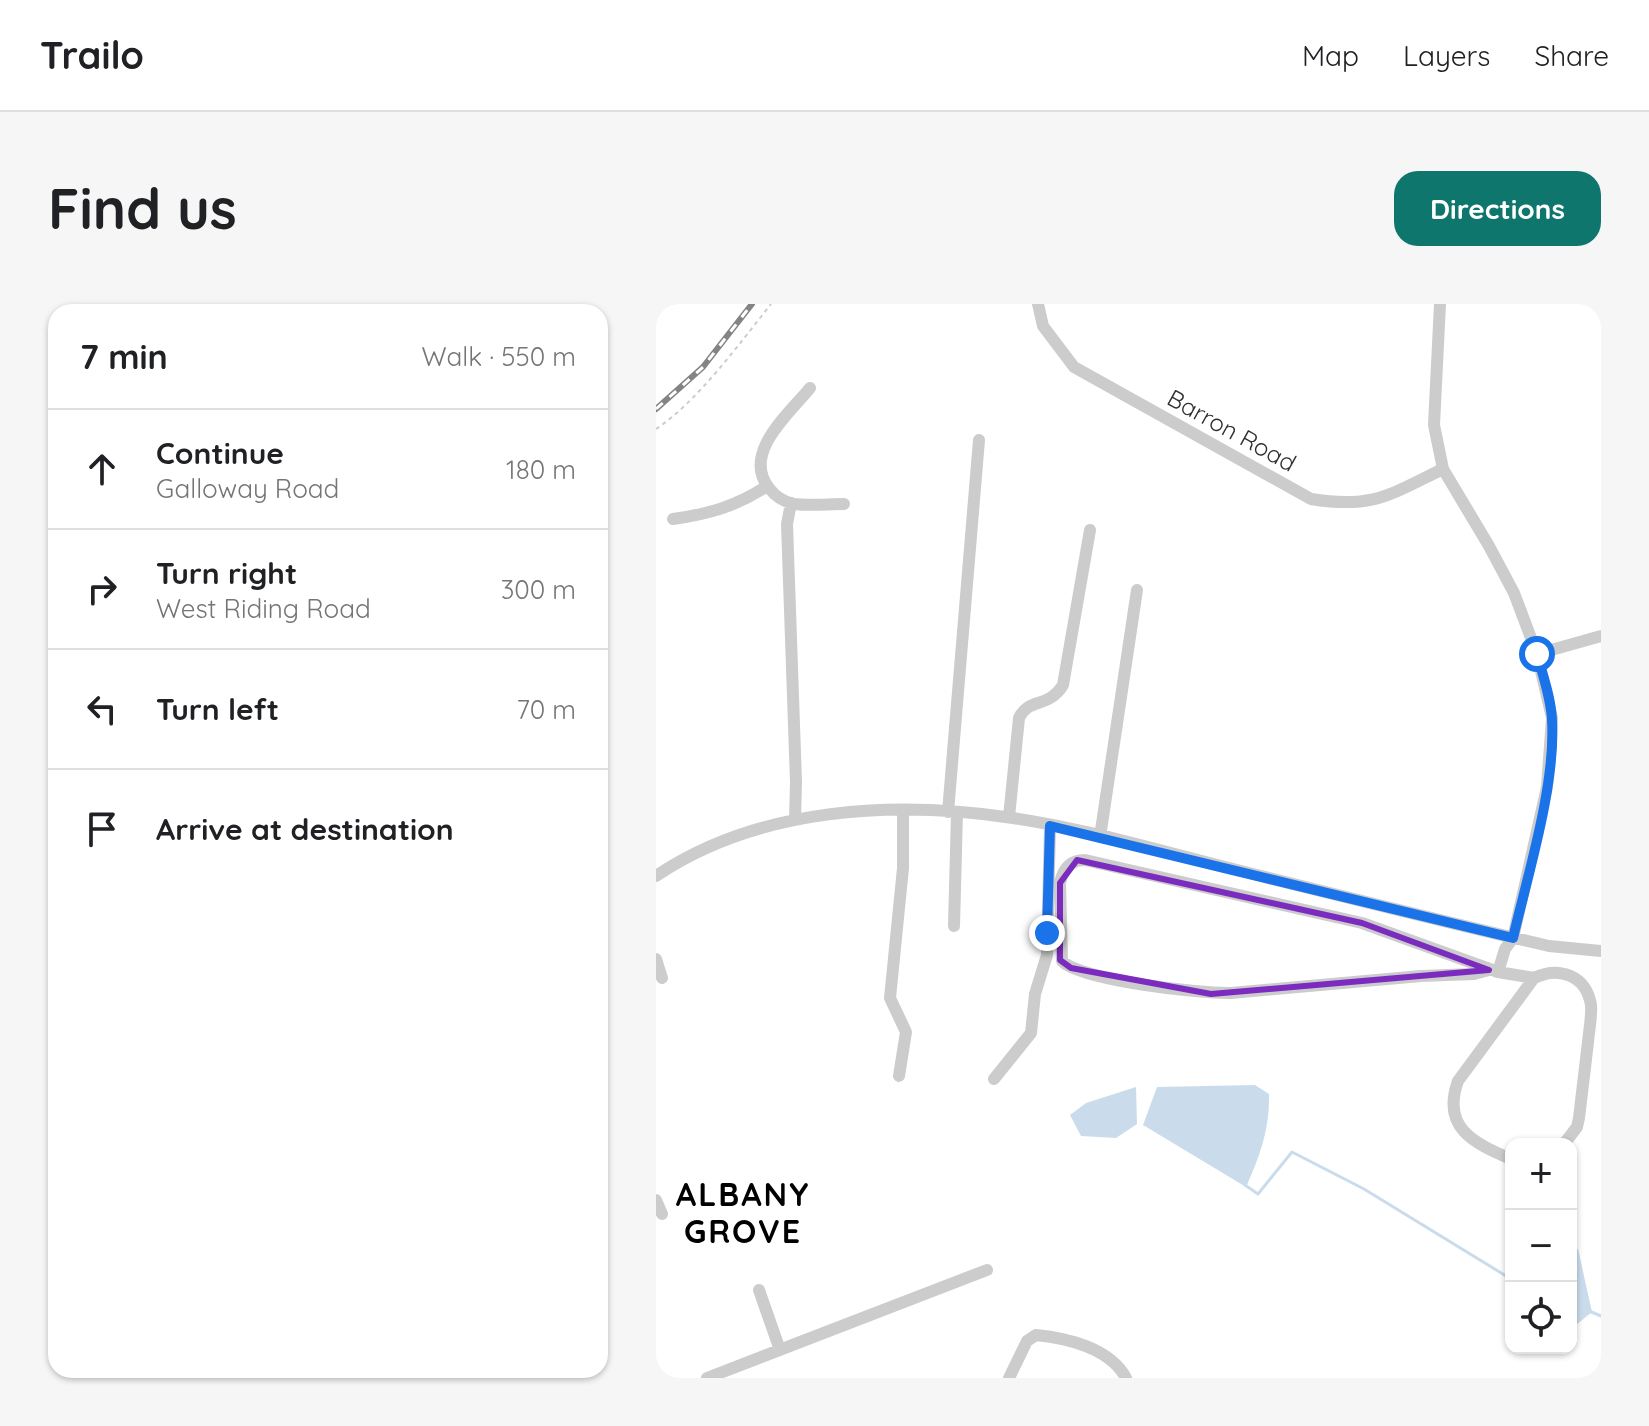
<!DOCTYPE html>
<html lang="en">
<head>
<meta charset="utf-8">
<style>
  body { margin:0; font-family:Quicksand,sans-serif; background:#f6f6f6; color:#202124 }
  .controls { position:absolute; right:24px; bottom:24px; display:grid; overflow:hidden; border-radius:16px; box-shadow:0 2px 6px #0004 }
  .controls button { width:72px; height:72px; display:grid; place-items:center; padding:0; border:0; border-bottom:2px solid #e0e0e0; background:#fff; color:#202124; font:40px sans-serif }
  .stop { position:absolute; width:24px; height:24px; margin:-18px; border:6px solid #1a73e8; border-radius:50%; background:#fff }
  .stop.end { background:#1a73e8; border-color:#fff; box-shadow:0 2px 8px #0008 }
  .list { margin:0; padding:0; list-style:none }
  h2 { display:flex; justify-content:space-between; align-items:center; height:104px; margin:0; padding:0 32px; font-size:34px }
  h2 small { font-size:26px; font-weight:400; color:#757577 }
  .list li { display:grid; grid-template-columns:52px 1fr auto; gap:24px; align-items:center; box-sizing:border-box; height:120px; padding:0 32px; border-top:2px solid #e0e0e0 }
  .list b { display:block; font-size:30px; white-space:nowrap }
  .list p { margin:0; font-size:26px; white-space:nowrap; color:#757577 }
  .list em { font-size:26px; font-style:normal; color:#757577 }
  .icon { flex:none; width:44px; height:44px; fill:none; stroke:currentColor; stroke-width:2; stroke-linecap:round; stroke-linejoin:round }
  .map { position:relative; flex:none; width:945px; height:1074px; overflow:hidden; border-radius:24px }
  header { display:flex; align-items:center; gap:48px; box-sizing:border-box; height:112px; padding:0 40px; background:#fff; border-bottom:2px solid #e0e0e0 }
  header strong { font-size:38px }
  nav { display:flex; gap:44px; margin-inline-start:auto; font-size:28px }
  .intro { display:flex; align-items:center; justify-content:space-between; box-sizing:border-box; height:192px; padding:0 48px }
  h1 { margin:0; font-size:56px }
  .button { padding:20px 36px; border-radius:24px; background:#0f766e; color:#fff; font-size:28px; font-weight:700 }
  main { display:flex; gap:48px; padding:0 48px }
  aside { flex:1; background:#fff; border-radius:24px; box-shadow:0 2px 6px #0004 }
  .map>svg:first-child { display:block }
  .water { fill:#cadceb }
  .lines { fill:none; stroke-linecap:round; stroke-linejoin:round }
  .stream { stroke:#cadceb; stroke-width:3 }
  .path { stroke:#ccc; stroke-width:2; stroke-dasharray:4 4; stroke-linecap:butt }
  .minor { stroke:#ccc; stroke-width:12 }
  .rail-casing { stroke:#848484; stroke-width:6 }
  .rail { stroke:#fff; stroke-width:3; stroke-dasharray:9; stroke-linecap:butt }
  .route { stroke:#1a73e8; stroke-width:10 }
  .marked { fill:none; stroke:#7b2cbf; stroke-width:6; stroke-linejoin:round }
  .labels { text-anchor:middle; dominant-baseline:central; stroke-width:8; stroke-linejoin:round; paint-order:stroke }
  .street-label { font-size:24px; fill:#2f2f2f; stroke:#fff }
  .district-label { font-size:32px; font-weight:bold; letter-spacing:2px; fill:#000; stroke:#fff }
</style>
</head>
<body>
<header>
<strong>Trailo</strong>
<nav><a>Map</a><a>Layers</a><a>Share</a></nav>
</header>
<div class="intro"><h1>Find us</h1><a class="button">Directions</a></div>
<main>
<aside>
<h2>7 min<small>Walk · 550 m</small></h2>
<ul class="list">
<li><svg class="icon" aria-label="ahead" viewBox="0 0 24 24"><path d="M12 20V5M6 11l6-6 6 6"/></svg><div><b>Continue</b><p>Galloway Road</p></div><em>180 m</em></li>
<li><svg class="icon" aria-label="right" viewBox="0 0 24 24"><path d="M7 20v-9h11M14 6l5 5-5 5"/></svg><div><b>Turn right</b><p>West Riding Road</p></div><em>300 m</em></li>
<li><svg class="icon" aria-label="left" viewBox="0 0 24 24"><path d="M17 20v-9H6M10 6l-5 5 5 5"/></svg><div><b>Turn left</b></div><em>70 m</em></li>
<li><svg class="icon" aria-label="arrive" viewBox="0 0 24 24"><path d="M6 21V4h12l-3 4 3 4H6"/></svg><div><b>Arrive at destination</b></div></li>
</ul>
</aside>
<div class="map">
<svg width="945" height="1074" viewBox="0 0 945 1074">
  <rect width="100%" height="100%" fill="#fff"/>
  <!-- water -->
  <path class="water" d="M599,781l14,9c1,34 -9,62 -23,93l-103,-62 14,-38z
    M480,783l1,37 -21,14 -35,-2 -11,-21 16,-12z
    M922,945l14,63 -21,17v-79z"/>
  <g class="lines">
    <!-- stream -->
    <path class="stream" d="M589,881l13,9 34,-42 72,37 147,90
      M933,1007l12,5"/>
    <!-- path -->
    <path class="path" d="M0,125c41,-27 84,-86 115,-125"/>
    <!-- minor -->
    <path class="minor" d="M382,0l5,22 31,41 237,132c62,10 78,-4 132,-30
      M784,0l-6,121 9,44 46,77 25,47 23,61 15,64 -5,69 -34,151 -8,11 -7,23 36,6
      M944,0l1,2
      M154,84c-20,25 -69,65 -41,100 6,8 15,14 25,16 16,2 34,0 50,0
      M135,199l-4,21 9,258 -1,38
      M17,215c36,-5 64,-13 94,-33
      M881,350l64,-18
      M292,508l31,-372
      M353,513l10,-99c10,-21 29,-9 44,-33l27,-155
      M444,533l37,-247
      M0,572c103,-69 238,-76 357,-58 75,11 150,34 224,52 104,26 208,52 312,76l52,5
      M298,622l3,-114
      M0,655l6,19
      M833,666l-15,4 -53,2 -190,17c-30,1 -151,-13 -169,-32l-2,-78c3,-14 10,-23 25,-23l277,63 136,49
      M243,772l7,-44 -16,-34 13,-130v-58
      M338,775l37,-46 4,-39 12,-39 3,-129
      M855,855c-37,-16 -70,-31 -53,-78l76,-103c25,-12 52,-3 57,27 1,12 -2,25 -3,37 -3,26 -6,51 -9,76l-2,9 -13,17
      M0,896l6,14
      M103,986l21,60
      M51,1074l280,-108
      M353,1074l18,-37 9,-6c31,3 74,13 90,43"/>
    <!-- rail casing -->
    <g class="rail-casing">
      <path id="rail" d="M0,105l47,-42 49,-63"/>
    </g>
    <!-- rail -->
    <use href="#rail" class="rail"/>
  </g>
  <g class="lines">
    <!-- route -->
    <path class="route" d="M391,629l3,-107 463,112c15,-64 43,-154 39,-218 -1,-22 -9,-44 -15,-66"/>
  </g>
  <!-- marked area -->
  <path class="marked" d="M421,556l285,63 127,47 -278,24 -140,-26 -11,-8v-77z"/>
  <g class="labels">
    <!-- street labels -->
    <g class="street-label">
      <text transform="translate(576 126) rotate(29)">Barron Road</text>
    </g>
    <!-- district labels -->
    <g class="district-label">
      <text x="87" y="890">ALBANY<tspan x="87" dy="37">GROVE</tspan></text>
    </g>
  </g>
</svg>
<div class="controls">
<button>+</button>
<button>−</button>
<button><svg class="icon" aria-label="locate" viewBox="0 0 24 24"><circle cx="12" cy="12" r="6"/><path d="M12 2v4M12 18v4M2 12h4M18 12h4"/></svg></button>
</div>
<div class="stop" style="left:881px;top:350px"></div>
<div class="stop end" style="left:391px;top:629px"></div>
</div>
</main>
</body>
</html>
